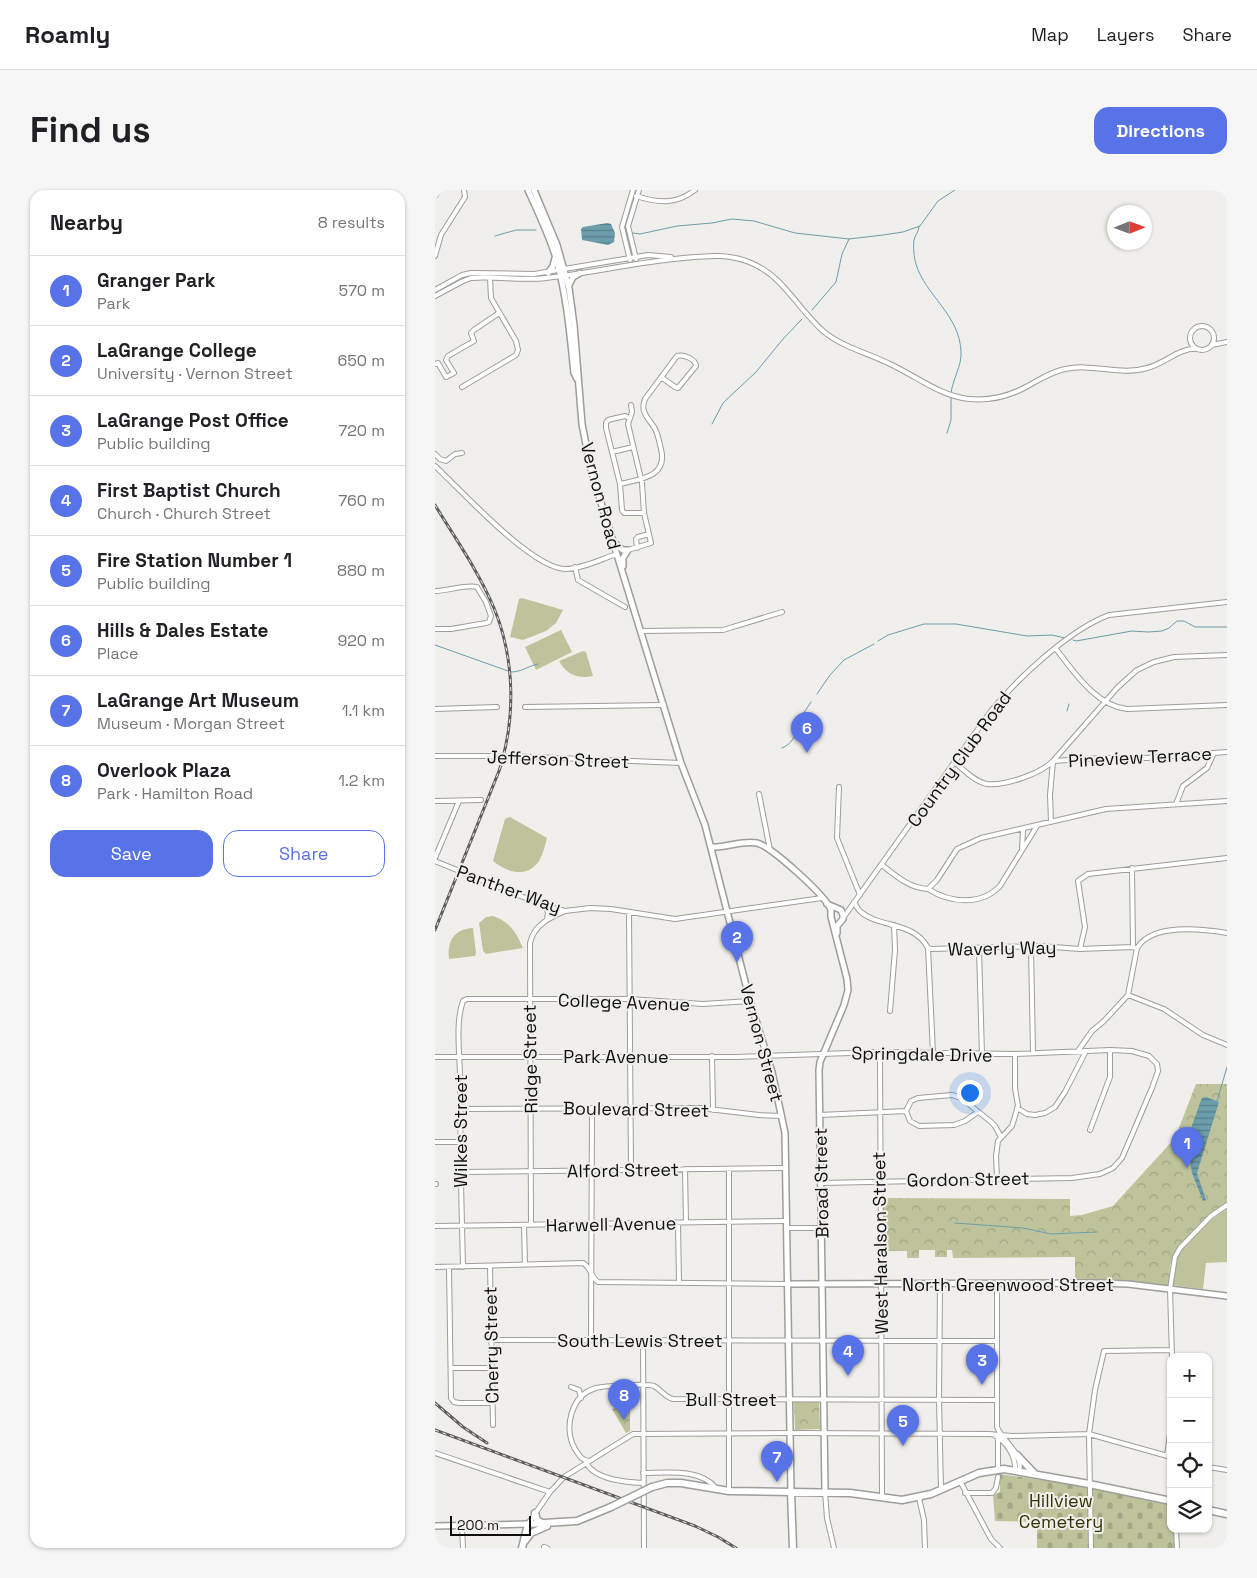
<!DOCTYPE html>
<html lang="en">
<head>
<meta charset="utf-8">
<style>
  body { margin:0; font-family:"Space Grotesk",sans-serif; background:#f6f6f6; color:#202124 }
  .controls { position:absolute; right:15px; bottom:15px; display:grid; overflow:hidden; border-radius:10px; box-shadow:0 1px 4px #0004 }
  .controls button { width:45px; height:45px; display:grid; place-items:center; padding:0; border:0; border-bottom:1px solid #e0e0e0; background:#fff; color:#202124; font:25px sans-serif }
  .compass { position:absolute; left:672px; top:15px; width:45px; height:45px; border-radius:50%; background:#fff; box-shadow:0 1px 4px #0004; rotate:89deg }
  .scale { position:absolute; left:15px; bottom:12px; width:81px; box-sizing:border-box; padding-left:5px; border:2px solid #0f0f0e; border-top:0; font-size:14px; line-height:18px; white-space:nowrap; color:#0f0f0e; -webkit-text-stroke:4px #f0efeb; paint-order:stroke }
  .you { position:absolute; left:534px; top:902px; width:18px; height:18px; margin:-12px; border:4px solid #fff; border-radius:50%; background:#1a73e8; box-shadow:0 0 0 8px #1a73e833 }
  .badge { display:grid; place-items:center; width:32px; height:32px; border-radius:50%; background:#5872e8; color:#fff; font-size:16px; font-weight:700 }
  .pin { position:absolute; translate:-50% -41px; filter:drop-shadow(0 1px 2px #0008) }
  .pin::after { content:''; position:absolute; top:26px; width:18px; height:15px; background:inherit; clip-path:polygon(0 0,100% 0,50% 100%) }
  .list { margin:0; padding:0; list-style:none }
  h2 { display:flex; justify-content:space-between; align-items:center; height:65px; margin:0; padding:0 20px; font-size:21px }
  h2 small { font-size:16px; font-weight:400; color:#757577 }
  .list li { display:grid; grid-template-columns:32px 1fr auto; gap:15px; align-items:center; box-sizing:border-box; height:70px; padding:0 20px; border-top:1px solid #e0e0e0 }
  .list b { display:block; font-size:19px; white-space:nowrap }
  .list p { margin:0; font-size:16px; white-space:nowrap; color:#757577 }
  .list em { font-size:16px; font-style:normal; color:#757577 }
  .actions { display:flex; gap:10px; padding:15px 20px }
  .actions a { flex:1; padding:11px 0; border:1px solid #5872e8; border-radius:15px; text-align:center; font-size:18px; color:#5872e8 }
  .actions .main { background:#5872e8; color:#fff }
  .icon { flex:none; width:28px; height:28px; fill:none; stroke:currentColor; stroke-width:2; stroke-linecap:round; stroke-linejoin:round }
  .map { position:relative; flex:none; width:792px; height:1358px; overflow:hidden; border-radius:15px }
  header { display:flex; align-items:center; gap:30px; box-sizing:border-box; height:70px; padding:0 25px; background:#fff; border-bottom:1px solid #e0e0e0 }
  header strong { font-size:24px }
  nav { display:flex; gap:28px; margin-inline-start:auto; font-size:18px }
  .intro { display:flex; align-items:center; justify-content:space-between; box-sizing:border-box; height:120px; padding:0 30px }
  h1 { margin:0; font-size:35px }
  .button { padding:12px 22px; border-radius:15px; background:#5872e8; color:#fff; font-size:18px; font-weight:700 }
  main { display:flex; gap:30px; padding:0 30px }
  aside { flex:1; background:#fff; border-radius:15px; box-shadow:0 1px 4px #0004 }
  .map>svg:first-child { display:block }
  .green { fill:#bec39b }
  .cemetery { fill:url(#cemetery-stones) }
  .park { fill:url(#park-crowns) }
  .water { fill:url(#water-rules) }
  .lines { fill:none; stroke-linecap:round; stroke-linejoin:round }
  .stream { stroke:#6c9dab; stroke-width:1 }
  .minor-casing { stroke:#9e9d99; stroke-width:6 }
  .major-casing { stroke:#9e9d99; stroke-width:8 }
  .highway-casing { stroke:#9e9d99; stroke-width:9 }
  .minor { stroke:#fff; stroke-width:4 }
  .major { stroke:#fff; stroke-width:5 }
  .highway { stroke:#fff; stroke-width:6 }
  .rail-casing { stroke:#5e5d5b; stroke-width:3 }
  .rail { stroke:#f0efeb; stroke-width:1; stroke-dasharray:4; stroke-linecap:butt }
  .minor-bridge-casing { stroke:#9e9d99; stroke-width:6; stroke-linecap:butt }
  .highway-bridge-casing { stroke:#9e9d99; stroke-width:9; stroke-linecap:butt }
  .minor-bridge { stroke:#fff; stroke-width:4 }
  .highway-bridge { stroke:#fff; stroke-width:6 }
  .labels { text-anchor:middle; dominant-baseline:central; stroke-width:4; stroke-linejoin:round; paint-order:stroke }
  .street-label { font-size:18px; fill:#0f0f0e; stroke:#f0efeb }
  .park-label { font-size:18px; fill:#323502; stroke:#f0efeb }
</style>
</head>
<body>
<header>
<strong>Roamly</strong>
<nav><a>Map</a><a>Layers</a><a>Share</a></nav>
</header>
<div class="intro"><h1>Find us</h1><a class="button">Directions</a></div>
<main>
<aside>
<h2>Nearby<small>8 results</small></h2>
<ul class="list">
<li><span class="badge">1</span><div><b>Granger Park</b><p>Park</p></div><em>570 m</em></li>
<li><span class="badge">2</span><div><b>LaGrange College</b><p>University · Vernon Street</p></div><em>650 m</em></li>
<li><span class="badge">3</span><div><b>LaGrange Post Office</b><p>Public building</p></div><em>720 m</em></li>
<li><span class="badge">4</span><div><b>First Baptist Church</b><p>Church · Church Street</p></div><em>760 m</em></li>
<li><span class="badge">5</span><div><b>Fire Station Number 1</b><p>Public building</p></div><em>880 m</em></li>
<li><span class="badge">6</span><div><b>Hills &amp; Dales Estate</b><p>Place</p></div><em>920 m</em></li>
<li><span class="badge">7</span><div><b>LaGrange Art Museum</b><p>Museum · Morgan Street</p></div><em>1.1 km</em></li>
<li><span class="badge">8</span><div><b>Overlook Plaza</b><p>Park · Hamilton Road</p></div><em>1.2 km</em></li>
</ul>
<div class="actions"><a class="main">Save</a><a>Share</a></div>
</aside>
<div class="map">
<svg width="792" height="1358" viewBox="0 0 792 1358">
  <defs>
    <pattern id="cemetery-stones" width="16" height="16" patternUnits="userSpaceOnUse" patternTransform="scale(1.25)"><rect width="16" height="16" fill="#bec39b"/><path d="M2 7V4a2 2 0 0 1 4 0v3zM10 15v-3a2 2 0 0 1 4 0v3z" fill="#a2a684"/></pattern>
    <pattern id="park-crowns" width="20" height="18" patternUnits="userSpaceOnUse" patternTransform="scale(1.25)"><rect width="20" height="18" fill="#bec39b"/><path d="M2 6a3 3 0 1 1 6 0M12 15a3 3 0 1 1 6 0" fill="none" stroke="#a2a684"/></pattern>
    <pattern id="water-rules" width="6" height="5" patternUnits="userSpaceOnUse" patternTransform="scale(1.25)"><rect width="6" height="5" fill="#6c9dab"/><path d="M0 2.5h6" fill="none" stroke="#577e8a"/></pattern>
  </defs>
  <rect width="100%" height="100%" fill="#f0efeb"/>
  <!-- green -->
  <path class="green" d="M87,408l41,12 -7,13 -10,8 -23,9 -13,-3 9,-38z
    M126,440l11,22 -36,18 -11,-23z
    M148,461l3,1 7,24c-15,3 -26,-1 -34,-15z
    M75,627l37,21c-2,8 -4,16 -8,23 -12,18 -33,11 -46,0l12,-42z
    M58,726c17,6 23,16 30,32l-37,6 -3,-3 -4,-28 7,-6z
    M38,738l3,25 -1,3 -26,3c-2,-18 5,-30 24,-31z
    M792,1019v53l-21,1 -3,26 -31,-4c1,-9 1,-19 5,-27 8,-18 34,-39 50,-49z"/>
  <!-- cemetery -->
  <path class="cemetery" d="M565,1284l88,13 1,61h-52v-26l-42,-1 -2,-26 7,-3z
    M656,1297l80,17v25h3v19h-82z"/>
  <!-- park -->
  <path class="park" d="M761,894h31v119c-16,8 -48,39 -55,56 -3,8 -3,18 -3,27l-49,-6h-45v-23l-122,1 -1,-8h-5v7h-12v-7h-16v8h-12v-7h-25l-1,-53 189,1v17l12,-1 31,-9 62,-68z
    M359,1212h25l1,27 -25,1z
    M184,1217h11v24l-4,2 -14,-24z"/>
  <!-- water -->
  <path class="water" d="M172,33l4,1 4,9 -1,9 -6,3 -26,-5 -1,-11 2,-2z
    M771,907l13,5 -22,71 9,27 -3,1 -11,-28 -4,-23 -3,-5 15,-42 2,-5z"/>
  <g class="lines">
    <!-- stream -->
    <path class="stream" d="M484,36c0,6 -4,9 -5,14 -1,6 0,18 2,24 9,31 44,51 45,88 1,14 -9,28 -10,42
      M198,43l7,1 37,-8 35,-3 20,-4 22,2 41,12 54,6 34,-4 20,-3 17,-6 18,-25 17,-11
      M60,46l21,-6h20
      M377,120l24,-28 6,-28 7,-15
      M277,234l11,-21 33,-31 27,-33 19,-20
      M512,243l4,-13v-22
      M638,450l3,1 56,-10 16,1 14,-1 7,-3 8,-7h7l11,6h32
      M443,451l10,-6 36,-11h32l71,12 25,-1 13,3
      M0,455l73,26
      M76,482c11,0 17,-6 27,-8
      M382,504l13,-19 14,-15 30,-16
      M632,521l2,-7
      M365,532l3,-8 8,-12
      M347,558c10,-4 13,-12 17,-21
      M782,911l10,-34
      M520,1033l68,5 28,6 46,-2"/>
    <!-- minor casing -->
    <g class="minor-casing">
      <path id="minor" d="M0,6l4,-6
        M201,6c22,7 40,9 59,-6
        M0,66l6,-21 24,-38 -1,-7
        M201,69l-8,-33 11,-36
        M195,70l-8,-33 11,-37
        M0,100l27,-15 9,-2 63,1 114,-19 23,2
        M0,106l28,-15 8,-3c25,-2 50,3 75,0 46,-5 91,-16 137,-20 23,-2 44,-5 66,4 34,13 48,46 74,69 19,16 45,22 67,33 26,12 50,32 79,35 20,2 40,-3 57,-12 13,-7 24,-15 39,-18 28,-6 55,7 82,-1 18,-4 32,-21 51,-19
        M755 148a12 12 0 1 1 24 0a12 12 0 1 1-24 0Z
        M777,155l15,-3
        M0,174l3,-1 8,14 8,-4 -8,-13 2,-4 26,-15 -3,-8 3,-3 25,-17
        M27,197l44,-26 10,-6 2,-5 -2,-9 -25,-43 -1,-20
        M194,228l-4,-2 -17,4 -2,3v5l14,56 2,26 2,3h20
        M177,262l21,-5
        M0,264l5,5 6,2 9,-7 7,-1
        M0,276c26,24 96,102 130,103 17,0 36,-10 52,-15
        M185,294c21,-5 48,-7 41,-35 -2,-8 -3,-16 -7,-22 -7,-10 -14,-16 -9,-28l32,-43c6,-2 19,3 19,10l-18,22 -3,-1 -14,-10
        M202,358l-1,-9 2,-2 11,-3
        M193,360l23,-7 -7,-30 -2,-30 -14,-59 4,-12 -1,-7
        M140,377l3,13 47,27
        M0,401c12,0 33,-7 42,-4l9,15 5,14 -2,6 -3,1 -35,6h-16
        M206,441l82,-1 59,-18
        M621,459c18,23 40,57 71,60l100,-4
        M90,517l139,-2
        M0,519l62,-2
        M0,566h63
        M73,566l173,7
        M519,572c9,7 21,20 33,22 18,2 53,-10 66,-23l65,-74 19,-17 17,-8 20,-5 53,-2
        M404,597l-2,51 23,57
        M324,604l11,56
        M0,611l46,-1
        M741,614l7,-18 24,-18 7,-15
        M616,632l-1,-27 3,-34 49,-3h44l81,-6
        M587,660l1,-20
        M0,668l24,-57
        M0,671l110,45 20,5 25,-3 21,1 64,10 147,-21
        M447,675c14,11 27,23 46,24l9,-9 20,-31 24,-11 125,-29 121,-8
        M697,678l1,79
        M493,699c22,14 53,17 72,-3l37,-60
        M419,712c2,3 4,8 7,10 18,16 53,9 67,36l4,1 108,-3 40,3 52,-2 5,1
        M110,716l3,6 -1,8
        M194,723l2,257
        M408,728l148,-207c27,-33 78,-81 118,-96l118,-13
        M596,757l2,106
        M493,758l5,105
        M544,759l3,106
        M645,759l5,-22 -7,-46 10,-7 139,-16
        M693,805l36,14 39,26 24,10
        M455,821l5,-61 -1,-25
        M643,861l14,-20 12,-10 24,-26 9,-47c15,-25 66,-19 90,-15
        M445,862l2,445
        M277,866l1,54
        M0,867h300l145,-5 135,2 95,-4 22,1 17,5 8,8 1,7 -6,17 -30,70 -9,10 -13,6 -28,4 -251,5
        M582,918l10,6 8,1 10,-2 10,-6 10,-15 21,-41
        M25,919l240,-1 59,7 23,1
        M471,921l5,-10 7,-3 34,-3 9,3 29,23 5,5 6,11
        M471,921l4,10 9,5 35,-1 11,-4 13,-9
        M385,925l86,-4
        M655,940l20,-53v-27
        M0,952h25
        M250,979l1,53
        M294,979v322
        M25,982l326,-4
        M562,988l-1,-22 2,-15 14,-15 6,-20 -3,-18v-34
        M0,994h1
        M243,1033l1,60
        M89,1035l1,40
        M96,1035l-1,-282c4,-18 19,-25 35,-32
        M0,1036l352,-5
        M352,1038h34
        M55,1076l3,159
        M0,1077l148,-4c8,4 8,15 15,19l190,2
        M14,1077l2,131 3,4 5,1h33
        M28,1077c-2,-63 -3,-126 -3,-189 0,-23 -5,-55 3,-77l4,-2h163l73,5 47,-3
        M505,1094l-1,115 2,90
        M562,1094v143c6,15 27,26 22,45
        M56,1150l506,1
        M156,1150l1,-232
        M208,1150l1,208
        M737,1167l-2,-68 5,-32 5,-9 31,-32 16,-11
        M16,1178h41
        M136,1197l8,3 2,8
        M559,1245c13,7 22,21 21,36
        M563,1247v32
        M0,1263l115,39
        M732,1266l4,-30
        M154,1271c-8,-1 -10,-6 -14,-12 -12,-21 -4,-54 21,-61 8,-2 52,-5 58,-2 8,4 10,11 19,13l323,1
        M151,1273c10,17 39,19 57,20
        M773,1277l19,3
        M208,1283c23,0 57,-5 73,15
        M525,1291l31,58 9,9
        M390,1302l2,26 7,30
        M530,1303h27l4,-5 2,-11
        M484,1308l5,22 1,28
        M93,1334l22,-32 14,-15 69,-43 157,-1 199,1 23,2 77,-2 82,23
        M27,1336l1,22
        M741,1339l1,19
        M109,1357l3,1
        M656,1358l-2,-114 6,-44 9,-39 67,-1"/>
    </g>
    <!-- major casing -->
    <g class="major-casing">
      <path id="major" d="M93,0c10,22 21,45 28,68 11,38 14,77 18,115l3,6
        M99,0l23,55 12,43 5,37 8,99 9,46 90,293 24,62 45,176 22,71 13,61 6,359
        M113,83l5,-7 2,-8
        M134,95l4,-8 7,-4
        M179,353l9,7h5l-5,8v8
        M276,657c15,1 31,-7 46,-4 14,3 69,53 74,67 0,2 0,5 0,7l16,62 1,11 -4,15 -24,57 -1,8 6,422
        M392,714l14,6 2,5v4l-6,7v7
        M353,1094l307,-1 33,1 99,12
        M0,1336l93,-2"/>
    </g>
    <!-- highway casing -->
    <g class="highway-casing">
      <path id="highway" d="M582,1265l18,19
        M217,1297l15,-4h14l48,8 121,2 52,7 29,-6 48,-21 25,-4 85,15 82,17
        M356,1302l2,56
        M773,1320l19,4
        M100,1323l2,7 5,3
        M90,1351l6,-8 16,-7
        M87,1358l6,-24 49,-3 34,-14"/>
    </g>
    <!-- minor -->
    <use href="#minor" class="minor"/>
    <!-- major -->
    <use href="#major" class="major"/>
    <!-- highway -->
    <use href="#highway" class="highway"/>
    <!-- rail casing -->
    <g class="rail-casing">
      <path id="rail" d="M0,315c20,33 44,67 59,103 21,51 22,111 5,163l-64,159
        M0,1213l28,24 24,16
        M0,1240l260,96 23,11 18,11"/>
    </g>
    <!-- rail -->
    <use href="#rail" class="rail"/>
    <!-- minor-bridge casing -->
    <g class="minor-bridge-casing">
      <path id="minor-bridge" d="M63,566h10"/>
    </g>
    <!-- highway-bridge casing -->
    <g class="highway-bridge-casing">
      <path id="highway-bridge" d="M176,1317l41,-20"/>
    </g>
    <!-- minor-bridge -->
    <use href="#minor-bridge" class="minor-bridge"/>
    <!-- highway-bridge -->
    <use href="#highway-bridge" class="highway-bridge"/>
  </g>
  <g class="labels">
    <!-- street labels -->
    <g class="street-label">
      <text transform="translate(166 306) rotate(75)">Vernon Road</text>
      <text transform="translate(705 567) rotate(-3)">Pineview Terrace</text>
      <text transform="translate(123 569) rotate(2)">Jefferson Street</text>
      <text transform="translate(524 569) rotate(-54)">Country Club Road</text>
      <text transform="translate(74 699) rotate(20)">Panther Way</text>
      <text transform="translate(567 758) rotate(-1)">Waverly Way</text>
      <text transform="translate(189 812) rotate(2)">College Avenue</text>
      <text transform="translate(327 853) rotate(75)">Vernon Street</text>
      <text transform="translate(487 864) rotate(1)">Springdale Drive</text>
      <text x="181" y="866">Park Avenue</text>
      <text transform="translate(95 869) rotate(-91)">Ridge Street</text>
      <text transform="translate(201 919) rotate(1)">Boulevard Street</text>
      <text transform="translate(25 941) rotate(-90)">Wilkes Street</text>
      <text transform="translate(188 980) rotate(-1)">Alford Street</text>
      <text transform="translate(533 989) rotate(-1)">Gordon Street</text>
      <text transform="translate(386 993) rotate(-91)">Broad Street</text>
      <text transform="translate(176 1034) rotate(-1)">Harwell Avenue</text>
      <text transform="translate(445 1053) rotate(-91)">West Haralson Street</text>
      <text x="573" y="1094">North Greenwood Street</text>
      <text x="205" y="1150">South Lewis Street</text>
      <text transform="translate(56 1155) rotate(-91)">Cherry Street</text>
      <text x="296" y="1209">Bull Street</text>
    </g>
    <!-- park labels -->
    <g class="park-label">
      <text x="626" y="1310">Hillview<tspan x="626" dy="21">Cemetery</tspan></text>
    </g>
  </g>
</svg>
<div class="controls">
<button>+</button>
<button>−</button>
<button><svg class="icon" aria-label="locate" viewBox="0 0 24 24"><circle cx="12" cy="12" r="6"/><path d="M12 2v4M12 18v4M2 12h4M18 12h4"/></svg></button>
<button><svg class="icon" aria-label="layers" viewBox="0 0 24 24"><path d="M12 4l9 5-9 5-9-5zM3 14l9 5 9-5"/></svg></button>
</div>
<svg class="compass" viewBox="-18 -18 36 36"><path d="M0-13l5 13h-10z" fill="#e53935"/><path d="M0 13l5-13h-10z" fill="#757577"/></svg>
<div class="scale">200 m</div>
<div class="you"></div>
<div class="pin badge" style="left:752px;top:978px">1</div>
<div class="pin badge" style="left:302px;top:772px">2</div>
<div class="pin badge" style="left:547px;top:1195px">3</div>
<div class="pin badge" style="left:413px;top:1186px">4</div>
<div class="pin badge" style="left:468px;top:1256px">5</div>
<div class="pin badge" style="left:372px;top:563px">6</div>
<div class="pin badge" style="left:342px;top:1292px">7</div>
<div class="pin badge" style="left:189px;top:1230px">8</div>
</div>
</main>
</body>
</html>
